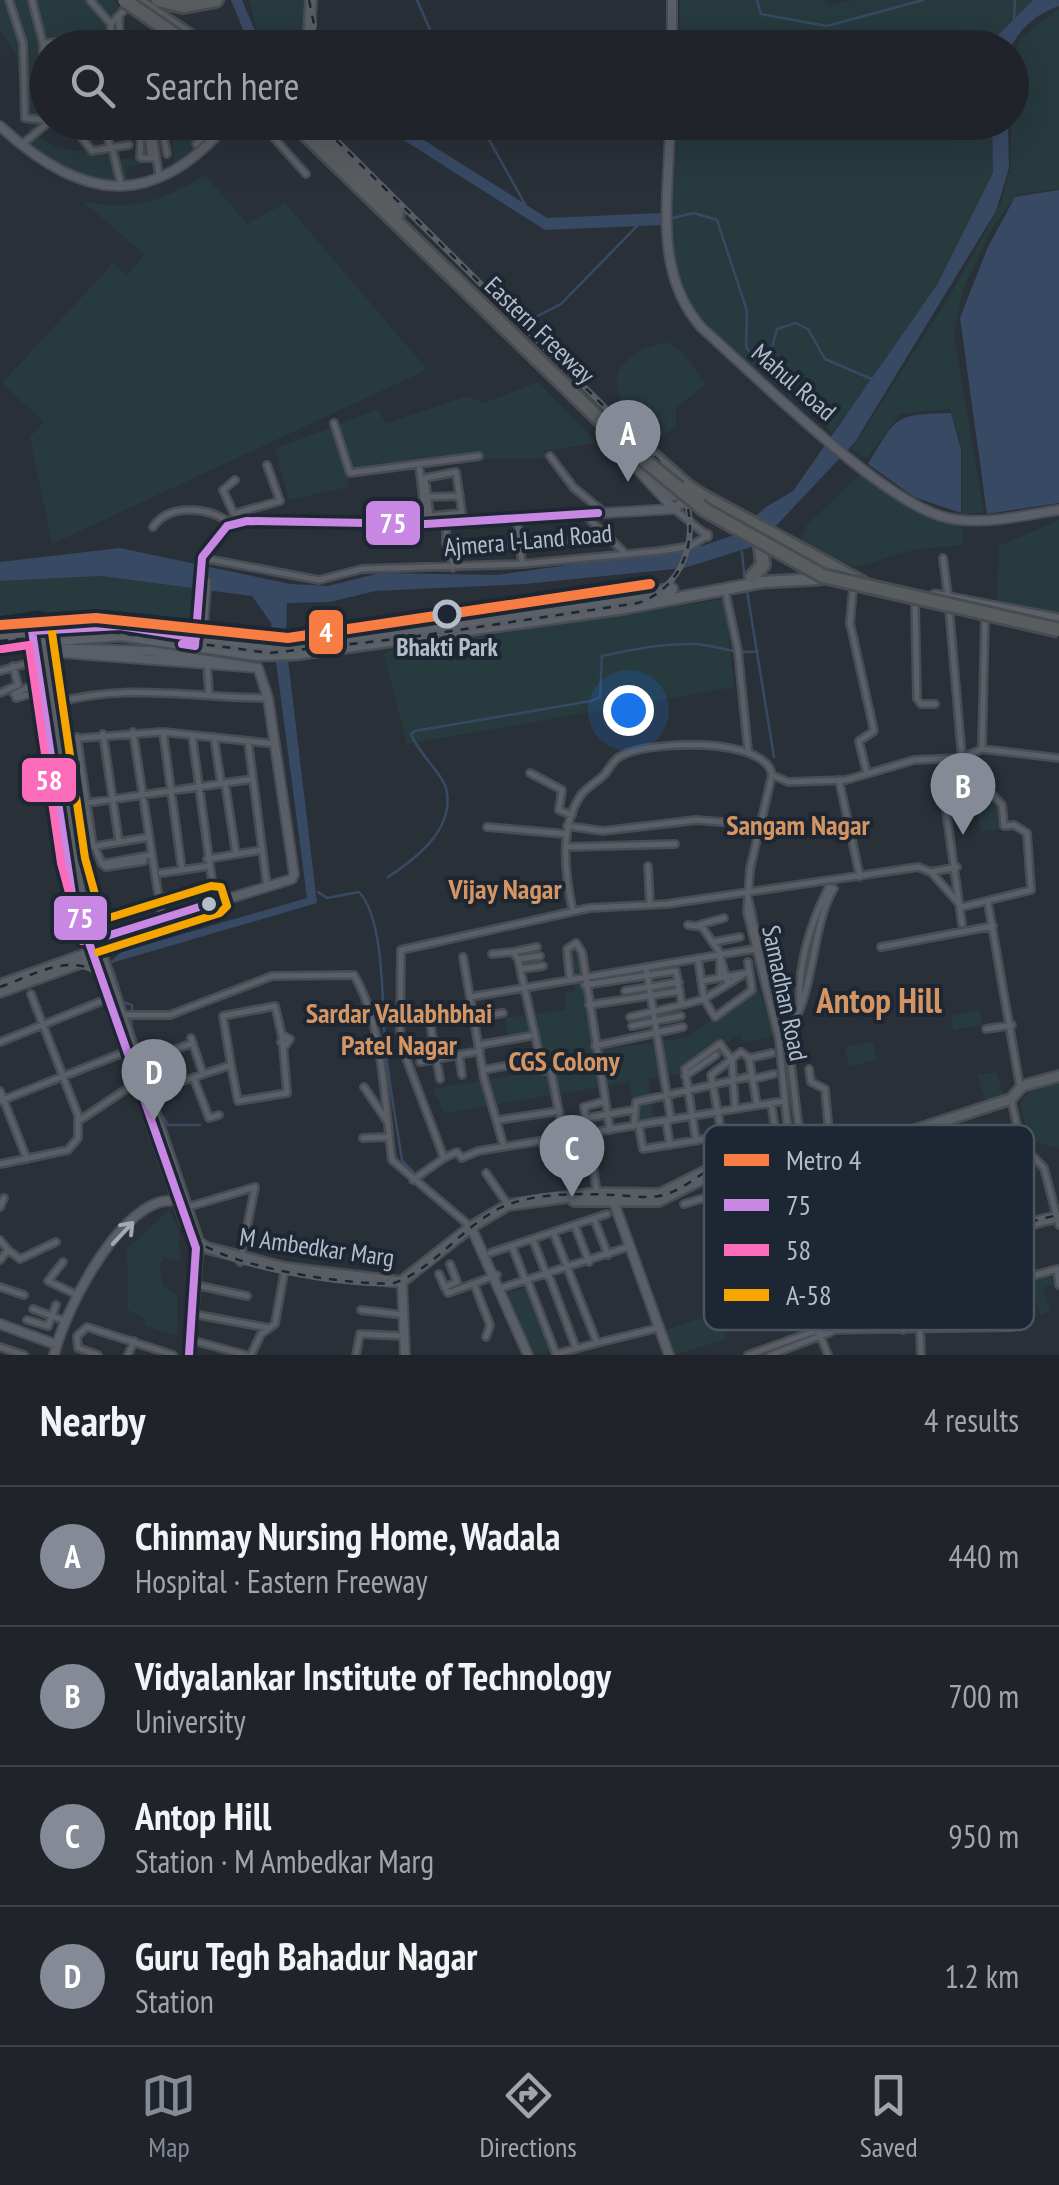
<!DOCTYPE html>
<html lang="en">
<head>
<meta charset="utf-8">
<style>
  body { margin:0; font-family:"PT Sans Narrow",sans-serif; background:#2d3036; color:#f1f3f6 }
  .you { position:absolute; left:628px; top:710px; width:35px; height:35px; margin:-25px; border:8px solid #fff; border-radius:50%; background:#1a73e8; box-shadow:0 0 0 15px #1a73e833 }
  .badge { display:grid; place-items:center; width:65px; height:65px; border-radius:50%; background:#848b96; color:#fff; font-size:32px; font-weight:700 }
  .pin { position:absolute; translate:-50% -82px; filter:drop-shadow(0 2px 5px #0008) }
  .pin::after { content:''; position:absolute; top:52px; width:35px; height:30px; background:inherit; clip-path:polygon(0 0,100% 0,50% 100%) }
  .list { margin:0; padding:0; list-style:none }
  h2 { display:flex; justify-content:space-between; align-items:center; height:130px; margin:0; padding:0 40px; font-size:42px }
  h2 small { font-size:32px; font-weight:400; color:#a2a4a8 }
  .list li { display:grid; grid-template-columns:65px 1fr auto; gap:30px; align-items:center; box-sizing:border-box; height:140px; padding:0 40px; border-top:2px solid #3d4147 }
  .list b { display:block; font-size:38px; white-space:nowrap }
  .list p { margin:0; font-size:32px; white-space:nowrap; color:#a2a4a8 }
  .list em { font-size:32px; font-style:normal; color:#a2a4a8 }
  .icon { flex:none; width:55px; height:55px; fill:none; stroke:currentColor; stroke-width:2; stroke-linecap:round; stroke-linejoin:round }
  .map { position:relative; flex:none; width:1059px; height:1355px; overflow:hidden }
  .search { position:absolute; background:#20242a; box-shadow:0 10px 40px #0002; left:30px; right:30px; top:30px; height:110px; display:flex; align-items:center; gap:25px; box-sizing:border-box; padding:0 35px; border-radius:55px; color:#a2a4a8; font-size:38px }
  .sheet { height:690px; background:#20242a }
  nav { display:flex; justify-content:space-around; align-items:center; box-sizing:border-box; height:140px; border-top:2px solid #3d4147; background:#20242a; font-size:28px; color:#a2a4a8 }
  nav a { display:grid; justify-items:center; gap:5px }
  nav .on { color:#848b96 }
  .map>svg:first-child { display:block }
  .green { fill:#273a3e }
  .water { fill:#384963 }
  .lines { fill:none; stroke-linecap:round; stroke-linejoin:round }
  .stream { stroke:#384963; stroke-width:2.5 }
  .minor-casing { stroke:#484c53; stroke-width:10 }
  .tertiary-casing { stroke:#484c53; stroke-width:12 }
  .secondary-casing { stroke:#484c53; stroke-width:14 }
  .primary-casing { stroke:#484c55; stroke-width:15 }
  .motorway-casing { stroke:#474c53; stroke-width:18 }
  .minor { stroke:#5a5e66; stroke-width:5 }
  .tertiary { stroke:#5a5e66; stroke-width:8 }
  .secondary { stroke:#595d64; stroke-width:9 }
  .primary { stroke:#5c6168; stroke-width:10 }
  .motorway { stroke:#5a5d60; stroke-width:12 }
  .rail-casing { stroke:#595d64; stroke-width:6 }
  .rail { stroke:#1d2633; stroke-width:2.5; stroke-dasharray:8; stroke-linecap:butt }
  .motorway-bridge-casing { stroke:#474c53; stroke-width:18; stroke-linecap:butt }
  .motorway-bridge { stroke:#5a5d60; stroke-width:12 }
  .bus-1-casing { stroke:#1d2633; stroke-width:15 }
  .bus-2-casing { stroke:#1d2633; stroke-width:15 }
  .bus-3-casing { stroke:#1d2633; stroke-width:15 }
  .bus-1 { stroke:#c787e3; stroke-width:8 }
  .bus-2 { stroke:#fb6dba; stroke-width:8 }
  .bus-3 { stroke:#f7a600; stroke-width:8 }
  .metro-1-casing { stroke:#1d2633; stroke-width:18 }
  .metro-1 { stroke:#f77d43; stroke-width:10 }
  .oneway { stroke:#a2a9b5 }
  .stop-dot { fill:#1d2633; stroke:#b4bcc9; stroke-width:5 }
  .bus-dot { fill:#b4bcc9; stroke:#1d2633; stroke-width:4 }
  .labels { text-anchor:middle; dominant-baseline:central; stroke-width:8; stroke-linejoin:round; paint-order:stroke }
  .street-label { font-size:25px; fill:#b4bcc9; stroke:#1d2633 }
  .stop-label { font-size:25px; font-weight:bold; fill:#b4bcc9; stroke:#1d2633 }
  .neighbourhood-label { font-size:28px; font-weight:bold; fill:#d59563; stroke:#1d2633 }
  .district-label { font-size:35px; font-weight:bold; fill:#d59563; stroke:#1d2633 }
  .key { fill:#1d2633; stroke:#4a5360; stroke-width:2.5 }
  .key-label { font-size:28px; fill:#b4bcc9 }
  .line-badge { stroke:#1d2633; stroke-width:4 }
  .badge-label { font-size:28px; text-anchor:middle; font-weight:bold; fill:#fff }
</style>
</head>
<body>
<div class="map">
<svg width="1059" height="1355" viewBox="0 0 1059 1355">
  <rect width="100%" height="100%" fill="#2a3038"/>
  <!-- green -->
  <path class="green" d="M0,0h6l16,46 1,25h-5l-1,-15 -17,-27z
    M11,0h103l9,11 -2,36 -73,1v74l4,1 -23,13 -4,-92z
    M249,0h56l2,28 -4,18 -35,1 -10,-12z
    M680,0h143l9,5 22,-5h179l-35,35 -2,12 -317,1z
    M1059,9v180l-41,5 -24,31 -31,64 -9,48 30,175 -22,3v-67l-12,-39 -50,5 -33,44 -15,-9 100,-157 50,-91 8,-31 4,-116 7,-17z
    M678,123h314l1,50 -11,28 -45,84 -47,73 -58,74c-35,-34 -148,-112 -157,-156 -9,-49 1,-104 3,-153z
    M208,127l-15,11 5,14 -23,17 -3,-31z
    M37,133c20,23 52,19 79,14l2,12 21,-1 3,6 -15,4v14l-56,-6 -48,-31z
    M205,175l42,49 38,-21 140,164 -3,5 -370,172 -22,-107 14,-15 -42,-39 111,-120 13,12 19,-20 -63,-54c47,11 83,0 123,-26z
    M667,342l16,11 23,31 -30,24v18l-19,15c-10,-11 -26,-22 -33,-35 -22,-38 11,-58 43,-64z
    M538,382l59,61 -54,8 4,7 -64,1 -3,-7 -132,26v9l-59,13 -14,-51 103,-40 8,15 80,-28 18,7z
    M863,472l50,38 49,17 1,18 -50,5 -56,17 -58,-21 8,-21z
    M1059,520v92l-62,-9 2,-57z
    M101,576l98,13 -5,43c-63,-6 -131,-17 -194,-7v-44z
    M725,599l9,88 -327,57 -23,-89 7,-5z
    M971,777l26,30 3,22 -19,3z
    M581,945l16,106 91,-14 70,-50 17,49 -30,7 -6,-9 -56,39 -35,6 6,39 -18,2 -7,-38 -185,31 -11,-24 107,-18 -4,-32 -28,4 -3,-25 61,-8 -1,-17 10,-2 -7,-44z
    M979,1010l3,15 -29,5 -2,-15z
    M873,1042l4,18 -28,6 -4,-19z
    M996,1072l9,27 -18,6 -10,-30z
    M1059,1081v67l-30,-7 -9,-39 12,-12z
    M169,1210l10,20 1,32 -16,-5 -4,6 2,22 15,10v41l-32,-10v-8l-17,-8 -1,-61z
    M1050,1270l3,14 -10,4 7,23 -9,5 -8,-23 -19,5 -7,-15z
    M527,1287l25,64 -21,4 -24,-62z
    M718,1312l9,27 -53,16 -9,-25z"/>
  <!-- water -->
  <path class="water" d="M231,0h11l20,47h-12z
    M1033,0h26v6c-21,7 -38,21 -48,41h-15l2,-12z
    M377,123h20l150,95 114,-5 3,7 -2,5 -117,5z
    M992,123h16l1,45 -13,43 -141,231 -97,103 -74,23 -160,16 -149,7 -45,11 -43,1 -1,40 31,260 -209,61 13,-12 186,-54 -36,-275 -19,-27 -151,-20 -101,5v-19l120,-14 170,36 38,2 52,-13 117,2 205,-29 32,-11 32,-28 27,-16 144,-206 56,-112z
    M1059,190v313l-72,11 -27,-196 27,-69 28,-52z
    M951,413l10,36v64l-47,-16 -46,-33c30,-49 25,-49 83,-51z"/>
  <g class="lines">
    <!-- stream -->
    <path class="stream" d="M417,0l21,48
      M757,0l4,14 66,12 96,-26
      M1014,18l1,-18
      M479,122l46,82
      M668,219l26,-6 23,7 30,91 -1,36 11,15 12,-4 8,-29 19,-6 12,6 17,30 49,21
      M518,326l43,-22 77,-79
      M742,552l3,31
      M747,591l27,166
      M388,877c29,-19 68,-49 58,-89 -4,-15 -28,-35 -35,-54l4,-3 176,-30 9,-4 2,-41c33,-7 61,-13 94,-12 23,2 39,11 62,7
      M318,892l9,6 32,-6c26,27 23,115 26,152 4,39 11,78 17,116l13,14
      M113,970l7,22
      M121,996l2,6 9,3 -1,24
      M157,1107l11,18h32"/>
    <!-- minor casing -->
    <g class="minor-casing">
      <path id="minor" d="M9,0l14,43 2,75 20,2
        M32,0l11,43 2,82
        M119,17l1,31
        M111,24l18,-19
        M73,42h30l8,-7v-11l-21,-24
        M43,43l30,-1v6
        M57,122l19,8 11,-3
        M161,122l6,32
        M260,122l46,52
        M115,127h27
        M83,128l5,5 18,-3 4,17
        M152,128l7,48
        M76,130l16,21 37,-6
        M163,132l35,-10
        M196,144l24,-22
        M21,145l28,-23
        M112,147l9,38
        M151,158l-3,-25h-7l-1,24 1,1h15
        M334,423l16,50 129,-17
        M550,456l24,32 27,22
        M419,464l7,60
        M456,472l6,41 -32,3 -5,-38z
        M235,480l-12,10 11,24 13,-4
        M428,497l32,-1
        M674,509l30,24
        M584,514l40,38
        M517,518l5,46
        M247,521v-11l33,-9 -13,-36
        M153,527c16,-24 56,-20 77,-4
        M446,528v16l5,4 158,-9
        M705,533l3,1v3l-4,-1z
        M451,548l2,20
        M943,558l5,38
        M208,559l111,21 43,-11 160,-5 138,-13 31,-5 14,-9
        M853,589l-3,34 24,108 -15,10 8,33
        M725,590l13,61 10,99
        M915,603l2,96 4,5h14
        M949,607l13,151
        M207,663l2,32
        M0,671l36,-10
        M0,693l18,-8 -5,-19
        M14,694l25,-12
        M16,698l24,-7
        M53,704c71,-22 143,-6 215,-6
        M133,732l29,187
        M163,732l19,138 27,-4
        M103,734l16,108
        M192,735l23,167
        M77,737l16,109
        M214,737l7,46
        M55,740l108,-8 113,12
        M248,741l19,145
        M982,749l3,-131
        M530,773l32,17 -3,20 13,5
        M772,775l-22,94 -3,43 32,127 12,125
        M941,775l21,149
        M839,780l21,97
        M225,783l11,71
        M87,803l166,-24
        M567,826l36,5 93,-11 64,5
        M487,827l79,7
        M568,847l107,-3
        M73,850l76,-13
        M96,850l6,14 49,-9
        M207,859l55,-9
        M101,863l5,4 38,-6
        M648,866l2,39
        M931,872l26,-5
        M161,873l21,-3
        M158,899l54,-14
        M749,902l17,81
        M988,903l32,184
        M572,907c-7,-34 -13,-81 9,-112 6,-8 16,-13 23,-20 5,-6 9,-14 15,-18 27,-17 147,-21 153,18l16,7 58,-2 68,-20 48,-2 20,-9 77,9
        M688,925l14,2 19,27
        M699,925l25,-7
        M714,942l26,-5
        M881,947l112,-21
        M513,952l24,-5
        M492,954l21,-2 5,7 25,112 55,-8
        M463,957l21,121 20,69
        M698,958l6,41 11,18 37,-27 -4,-28
        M518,959l22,-3
        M646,967l25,153
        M521,969l22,-3
        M720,977v-21l8,28
        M570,980l-3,-31 9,-6 6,9 28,178
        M701,981l42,-7
        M585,985l91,-14 6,34 -52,12
        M625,991l54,-9
        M470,997l284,-48
        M589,1005l91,-14
        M682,1005l22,-6 45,-28
        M800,1008c-3,-41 10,-85 29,-121l5,2
        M120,1015h50l102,-39 82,-1c30,51 30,126 38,185l79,67
        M474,1018l29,-5
        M412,1020l17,-3
        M632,1026l49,-10
        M986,1029l26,-4
        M787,1033l14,113 19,11
        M284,1036l6,3 -4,6 -5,-3z
        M191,1038l12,36
        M779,1039c37,-28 29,-105 54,-149
        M0,1042l107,-43
        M479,1045l51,-9
        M595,1046l88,-19
        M459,1055l3,20
        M750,1058l22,-5
        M139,1062l54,-19
        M420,1062l60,-11
        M231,1065l7,36 49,-8 -4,-48
        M809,1069l2,13 14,7 5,56 7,8
        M483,1070l50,-9
        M551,1072l13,66
        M685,1076l31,-21
        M194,1079l15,39 10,-3
        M440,1079l-11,-62 43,-7
        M753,1079l21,-5
        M364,1087l23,34
        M156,1090l75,-25 -8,-49 52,-10 7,30
        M0,1091l27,68
        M1011,1099l10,45 23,24 15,57
        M0,1101l125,-49
        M587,1118l46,-8
        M80,1120l48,-32
        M498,1120l61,-9
        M666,1121l4,24
        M634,1126l2,-24 116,-26
        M639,1127l4,22 79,-13 48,7 7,-3 -6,-37
        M722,1136l-11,-61 30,-23 8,6 8,47
        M363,1138l26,-1
        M696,1141l-11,-72 35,-25 12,16 3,49
        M444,1158l13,-6 5,6 16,-7 306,-50
        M0,1164l68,-14 10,-12v-23l-47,-121
        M977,1171l43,-6 11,-12
        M486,1173l22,32
        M413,1180l31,-22 -44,-116 1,-92 188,-42 78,-4 251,-37 13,5 31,35 69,-17 -4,-57 -13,-8 -10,1 -2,-21 -39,-43
        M597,1193l-13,-86 21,-6
        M684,1204l27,-8 37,51 39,18 12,18 14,2
        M0,1207l4,-9
        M188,1207l67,-20 -15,75
        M594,1219l14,36
        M575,1226l14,36
        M0,1240l8,10 -8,10
        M533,1240l14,36
        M512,1246l14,36
        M8,1250l12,9 36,-17
        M812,1250l4,75 12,30
        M490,1253l117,-39
        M63,1262l-15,19 27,13
        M450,1264l7,18 -12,5 3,6 49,-18
        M1057,1269l2,16
        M439,1274l6,14
        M549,1276l27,72
        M528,1282l28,72 41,-11 -43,-109
        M1011,1282l46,-13
        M474,1284l16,41 -4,12
        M196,1285l51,11
        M0,1287l24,8
        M501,1288l127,-41
        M901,1301l2,29
        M33,1309l32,12
        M361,1310l43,5
        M193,1314l76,14
        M27,1320l21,6 8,-21
        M920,1329l1,26
        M191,1340l55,15
        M597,1343l61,-15
        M0,1347l24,8
        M98,1355l-20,-7 -1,-12 10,-9 86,28
        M128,1355l6,-14
        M251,1355l10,-21 14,-10 10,-56
        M356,1355l4,-21 44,2
        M748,1355l70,-25 195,-3
        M770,1355l61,-23"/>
    </g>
    <!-- tertiary casing -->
    <g class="tertiary-casing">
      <path id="tertiary" d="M672,48v-48
        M670,122c0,71 -19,149 32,206 53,47 179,173 242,189 36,10 79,-2 115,-7
        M0,126c81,75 153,86 229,-4
        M606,430l3,9 65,70
        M604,513l70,-4 17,-13
        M205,555l3,3 -3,3 -3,-3z
        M203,556l24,-30 20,-5 179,3 172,-11
        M196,642l6,-84
        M202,643l4,-61
        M42,648l109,3 107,17 10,30 26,176
        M63,653l195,15
        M91,941l201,-62 2,-5
        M612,1197l57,158
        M471,1227l57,128
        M402,1281l3,74
        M0,1324l57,21
        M54,1355c11,-45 59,-138 106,-153 8,-2 16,-1 24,-3"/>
    </g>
    <!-- secondary casing -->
    <g class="secondary-casing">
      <path id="secondary" d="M308,48l3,-48
        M33,635l39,259 114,329
        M41,639l39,253 118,350 9,6 78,20 116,14 70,-55 37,-22 89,-12 63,1 74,-37 77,7 200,-65 11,-13 37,-10
        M0,985l92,-33
        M0,992l97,-35
        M811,1164c19,29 28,62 57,84 25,19 154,-25 191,-31
        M574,1201h85l73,-37h59
        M189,1355l9,-113"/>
    </g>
    <!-- primary casing -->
    <g class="primary-casing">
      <path id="primary" d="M935,596l124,24
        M0,637l120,-11 150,22 134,-15 268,-44
        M0,645l120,-10 136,20 40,-1 329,-46 138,-26 57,-3"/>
    </g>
    <!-- motorway casing -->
    <g class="motorway-casing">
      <path id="motorway" d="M135,0l72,48
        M158,0l25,6 33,-6
        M293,122l333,323
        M311,122l86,92
        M612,420l76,67
        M631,456l43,38
        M700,495l162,88
        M752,577l11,-12 -2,-17"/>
    </g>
    <!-- minor -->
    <use href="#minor" class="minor"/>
    <!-- tertiary -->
    <use href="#tertiary" class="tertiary"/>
    <!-- secondary -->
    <use href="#secondary" class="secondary"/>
    <!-- primary -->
    <use href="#primary" class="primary"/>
    <!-- motorway -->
    <use href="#motorway" class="motorway"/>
    <!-- rail casing -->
    <g class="rail-casing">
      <path id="rail" d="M309,0l5,24 -5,24
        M0,641l103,-10 167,22 135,-15 233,-35c53,-18 67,-84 35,-128l-355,-353
        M0,987c32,-11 71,-36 101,-12l94,263c25,28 161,49 199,45 40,-14 68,-56 106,-75 31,-15 78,-15 113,-13 15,0 31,4 46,1 23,-4 39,-22 60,-32 21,-9 47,-4 68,-2 52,7 45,87 101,93 50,6 121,-31 171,-40"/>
    </g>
    <!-- rail -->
    <use href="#rail" class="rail"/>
    <!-- motorway-bridge casing -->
    <g class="motorway-bridge-casing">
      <path id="motorway-bridge" d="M124,0l70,48
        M626,445l79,65 118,66 236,54
        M688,487l12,8"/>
    </g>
    <!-- motorway-bridge -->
    <use href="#motorway-bridge" class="motorway-bridge"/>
    <!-- bus-1 casing -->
    <g class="bus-1-casing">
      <path id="bus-1" d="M203,556l24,-30 20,-5 179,3 172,-11
        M182,644l13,2 7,-88
        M94,940l121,-38
        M189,1355l7,-107 -124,-354 -40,-263 88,-5 76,12"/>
    </g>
    <!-- bus-2 casing -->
    <g class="bus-2-casing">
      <path id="bus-2" d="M2,649l27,-4 32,218 21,78"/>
    </g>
    <!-- bus-3 casing -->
    <g class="bus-3-casing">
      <path id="bus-3" d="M0,624l39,-6 12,8 34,232 17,62 109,-34 10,1 6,19 -7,7 -122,39"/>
    </g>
    <!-- bus-1 -->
    <use href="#bus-1" class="bus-1"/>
    <!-- bus-2 -->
    <use href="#bus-2" class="bus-2"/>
    <!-- bus-3 -->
    <use href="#bus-3" class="bus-3"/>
    <!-- metro-1 casing -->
    <g class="metro-1-casing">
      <path id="metro-1" d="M0,625l96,-7 192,20 362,-54"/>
    </g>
    <!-- metro-1 -->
    <use href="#metro-1" class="metro-1"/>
  </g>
  <!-- one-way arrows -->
  <defs><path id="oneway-shaft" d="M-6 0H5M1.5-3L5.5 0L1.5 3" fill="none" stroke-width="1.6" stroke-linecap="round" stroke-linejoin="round" transform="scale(2.5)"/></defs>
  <use class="oneway" href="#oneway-shaft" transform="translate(123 1233) rotate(-47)"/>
  <!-- markers -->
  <circle class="stop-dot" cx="447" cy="614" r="12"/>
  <circle class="bus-dot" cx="209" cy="904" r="9"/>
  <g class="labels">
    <!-- street labels -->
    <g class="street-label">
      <text transform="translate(540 330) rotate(44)">Eastern Freeway</text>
      <text transform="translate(794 382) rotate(41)">Mahul Road</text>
      <text transform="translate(528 540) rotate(-5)">Ajmera l-Land Road</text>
      <text transform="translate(785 993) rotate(78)">Samadhan Road</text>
      <text transform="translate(317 1247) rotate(8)">M Ambedkar Marg</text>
    </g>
    <!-- stop labels -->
    <g class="stop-label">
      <text x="447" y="647">Bhakti Park</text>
    </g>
    <!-- neighbourhood labels -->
    <g class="neighbourhood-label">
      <text x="798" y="824">Sangam Nagar</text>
      <text x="505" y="888">Vijay Nagar</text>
      <text x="399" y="1012">Sardar Vallabhbhai<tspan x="399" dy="32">Patel Nagar</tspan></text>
      <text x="564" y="1060">CGS Colony</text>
    </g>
    <!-- district labels -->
    <g class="district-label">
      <text x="879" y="1000">Antop Hill</text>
    </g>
  </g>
  <!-- legend -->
  <rect x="704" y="1125" width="330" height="205" rx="15" class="key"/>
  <rect x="724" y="1154" width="45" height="12" fill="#f77d43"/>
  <rect x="724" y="1199" width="45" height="12" fill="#c787e3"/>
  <rect x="724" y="1244" width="45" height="12" fill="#fb6dba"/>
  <rect x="724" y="1289" width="45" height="12" fill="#f7a600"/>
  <g class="key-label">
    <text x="786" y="1170">Metro 4</text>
    <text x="786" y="1215">75</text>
    <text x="786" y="1260">58</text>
    <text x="786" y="1305">A-58</text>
  </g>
  <g class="line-badge">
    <rect x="364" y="499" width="58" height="48" rx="10" fill="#c787e3"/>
    <rect x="307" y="608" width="38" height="48" rx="10" fill="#f77d43"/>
    <rect x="20" y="756" width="58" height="48" rx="10" fill="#fb6dba"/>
    <rect x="52" y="894" width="57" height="48" rx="10" fill="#c787e3"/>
  </g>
  <g class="badge-label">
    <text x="393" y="533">75</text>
    <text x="326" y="642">4</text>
    <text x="49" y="790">58</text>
    <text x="80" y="928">75</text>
  </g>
</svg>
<div class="you"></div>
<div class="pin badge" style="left:628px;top:482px">A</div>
<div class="pin badge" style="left:963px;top:835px">B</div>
<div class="pin badge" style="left:572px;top:1197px">C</div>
<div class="pin badge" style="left:154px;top:1121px">D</div>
<div class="search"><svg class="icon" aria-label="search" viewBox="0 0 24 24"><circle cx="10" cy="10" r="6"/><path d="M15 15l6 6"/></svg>Search here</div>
</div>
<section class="sheet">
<h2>Nearby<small>4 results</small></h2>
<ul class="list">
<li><span class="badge">A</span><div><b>Chinmay Nursing Home, Wadala</b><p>Hospital · Eastern Freeway</p></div><em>440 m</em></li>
<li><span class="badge">B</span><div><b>Vidyalankar Institute of Technology</b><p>University</p></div><em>700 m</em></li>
<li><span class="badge">C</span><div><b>Antop Hill</b><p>Station · M Ambedkar Marg</p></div><em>950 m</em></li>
<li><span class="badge">D</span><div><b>Guru Tegh Bahadur Nagar</b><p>Station</p></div><em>1.2 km</em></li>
</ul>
</section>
<nav>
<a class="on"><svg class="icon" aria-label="map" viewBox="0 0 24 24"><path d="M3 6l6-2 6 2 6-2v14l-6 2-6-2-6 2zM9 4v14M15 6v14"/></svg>Map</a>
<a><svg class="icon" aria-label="directions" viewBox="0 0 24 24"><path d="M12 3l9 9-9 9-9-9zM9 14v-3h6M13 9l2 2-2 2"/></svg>Directions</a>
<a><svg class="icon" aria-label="saved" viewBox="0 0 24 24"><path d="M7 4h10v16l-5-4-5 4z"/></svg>Saved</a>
</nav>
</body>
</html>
